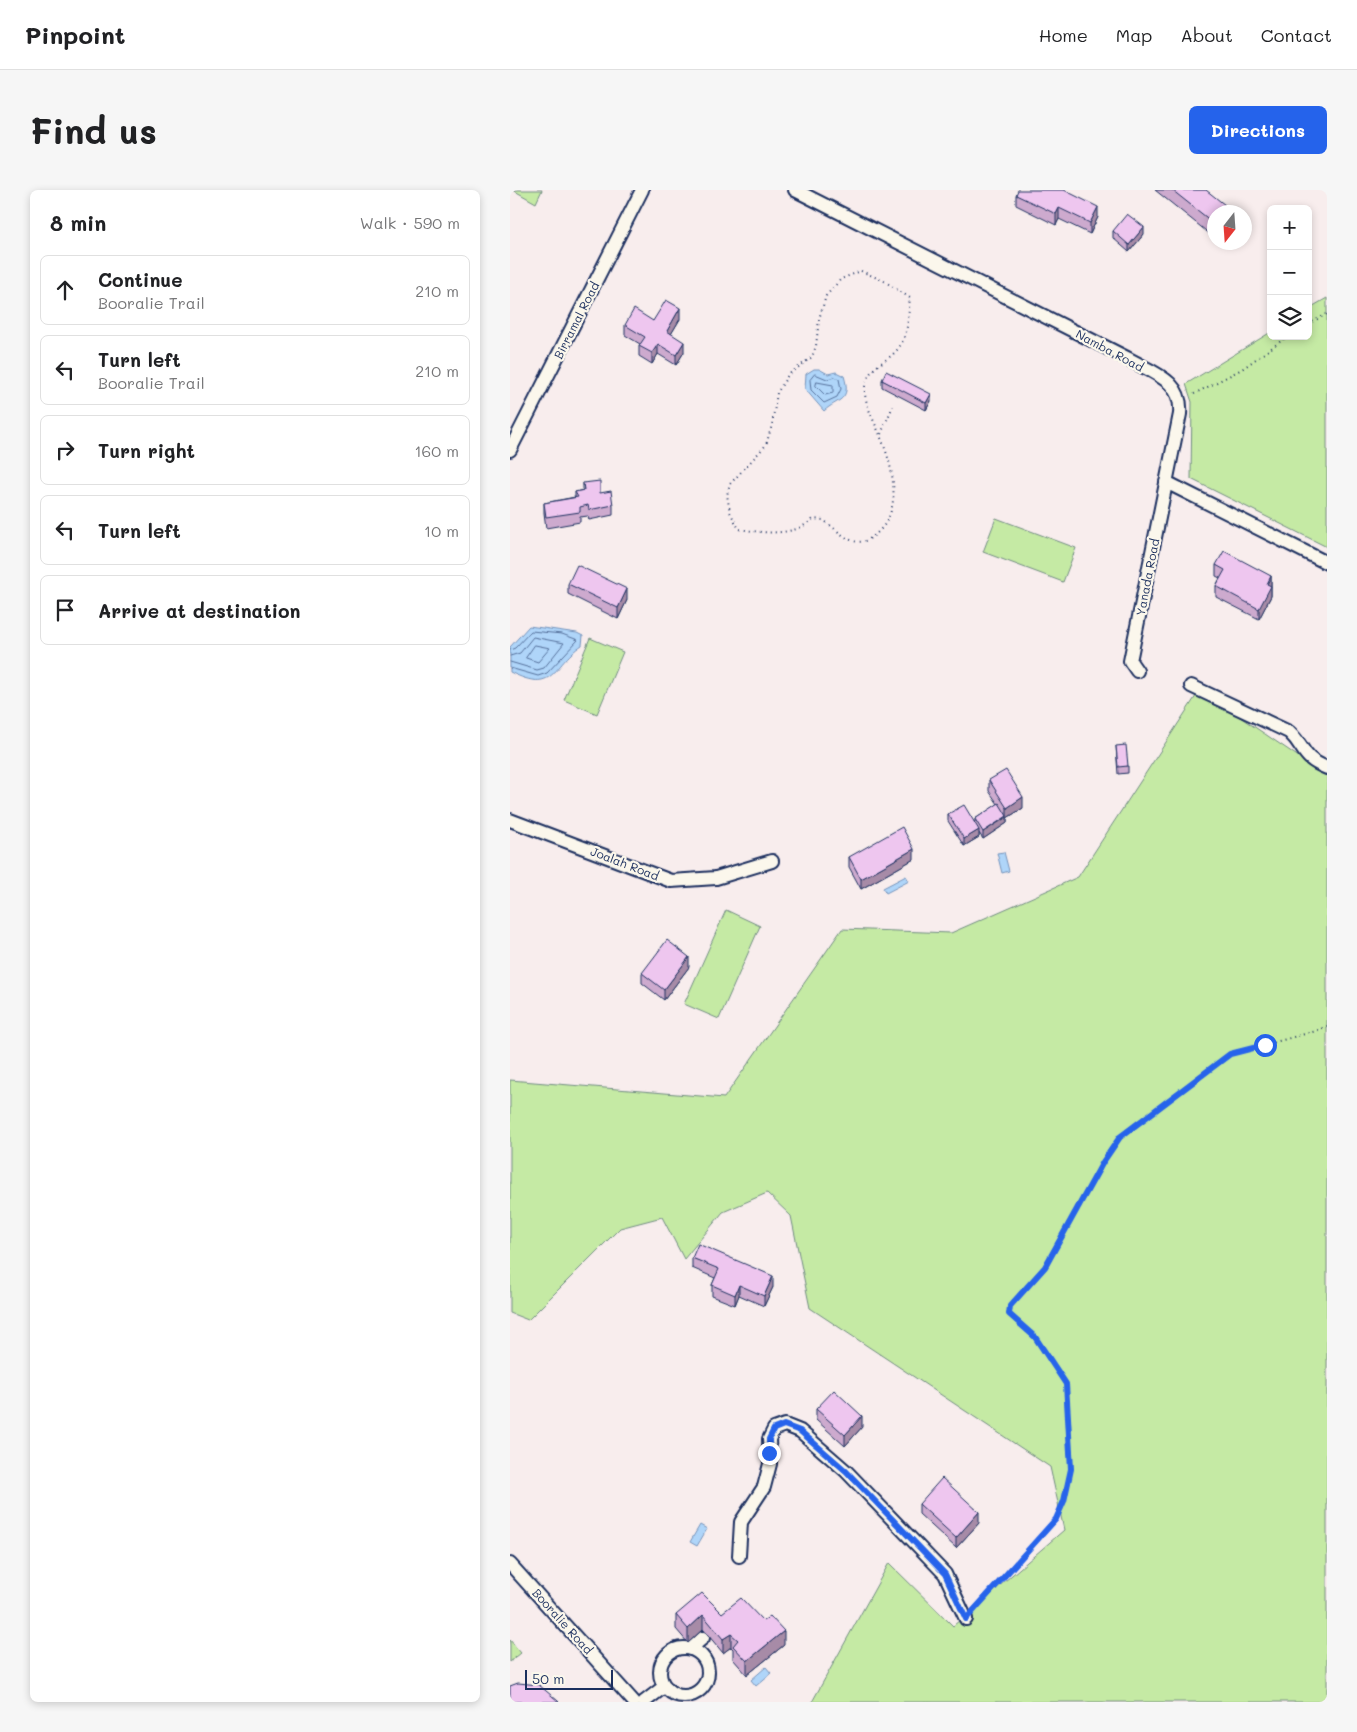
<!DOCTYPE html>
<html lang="en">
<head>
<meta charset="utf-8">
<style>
  body { margin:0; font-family:Mali,sans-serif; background:#f6f6f6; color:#202124 }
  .controls { position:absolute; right:15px; top:15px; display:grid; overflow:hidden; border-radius:8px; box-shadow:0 2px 8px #0003 }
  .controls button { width:45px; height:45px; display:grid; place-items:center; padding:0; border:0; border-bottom:1px solid #e0e0e0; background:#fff; color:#202124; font:25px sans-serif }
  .compass { position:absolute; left:697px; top:15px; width:45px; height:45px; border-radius:50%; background:#fff; box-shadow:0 2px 8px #0003; rotate:197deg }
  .scale { position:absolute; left:15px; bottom:12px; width:88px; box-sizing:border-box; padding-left:5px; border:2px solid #1b2f5e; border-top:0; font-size:14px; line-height:18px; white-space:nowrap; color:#1b2f5e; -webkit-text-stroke:4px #fbf7ec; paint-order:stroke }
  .stop { position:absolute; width:15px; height:15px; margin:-11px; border:4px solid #2563eb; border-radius:50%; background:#fff }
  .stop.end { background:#2563eb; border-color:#fff; box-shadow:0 1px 5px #0008 }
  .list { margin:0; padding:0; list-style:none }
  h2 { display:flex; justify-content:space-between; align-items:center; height:65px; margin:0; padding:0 20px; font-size:21px }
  h2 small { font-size:16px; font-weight:400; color:#757577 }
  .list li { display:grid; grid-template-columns:32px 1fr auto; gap:15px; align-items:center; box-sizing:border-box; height:70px; margin:0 10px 10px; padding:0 10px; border:1px solid #e0e0e0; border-radius:8px }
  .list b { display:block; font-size:19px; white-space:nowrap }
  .list p { margin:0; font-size:16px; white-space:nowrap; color:#757577 }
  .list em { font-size:16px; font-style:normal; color:#757577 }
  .icon { flex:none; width:28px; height:28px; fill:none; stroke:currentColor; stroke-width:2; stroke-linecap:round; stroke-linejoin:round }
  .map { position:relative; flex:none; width:817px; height:1512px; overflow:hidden; border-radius:8px }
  header { display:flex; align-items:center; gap:30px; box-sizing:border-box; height:70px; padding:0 25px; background:#fff; border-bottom:1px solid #e0e0e0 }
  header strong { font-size:24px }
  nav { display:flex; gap:28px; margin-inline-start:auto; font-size:18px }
  .intro { display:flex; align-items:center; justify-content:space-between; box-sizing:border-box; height:120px; padding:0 30px }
  h1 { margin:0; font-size:35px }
  .button { padding:12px 22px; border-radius:8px; background:#2563eb; color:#fff; font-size:18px; font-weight:700 }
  main { display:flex; gap:30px; padding:0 30px }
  aside { flex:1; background:#fff; border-radius:8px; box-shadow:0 2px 8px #0003 }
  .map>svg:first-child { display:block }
  .green { fill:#c5eaa4; stroke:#708c81 }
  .water { fill:#afd5f9; stroke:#7493bb }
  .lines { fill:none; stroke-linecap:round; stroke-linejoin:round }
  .shore { stroke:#56719c; stroke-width:1 }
  .minor-casing { stroke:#1b2f5e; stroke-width:16 }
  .path { stroke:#1b2f5e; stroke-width:2; stroke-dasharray:1 4; stroke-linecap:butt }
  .minor { stroke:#fbf7ec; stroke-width:12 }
  .wall { fill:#cdaace; stroke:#1b2f5e }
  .shaded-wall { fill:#a78ba7; stroke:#1b2f5e }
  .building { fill:#eec6ef; stroke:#1b2f5e }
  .route { stroke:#2563eb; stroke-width:6 }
  .labels { text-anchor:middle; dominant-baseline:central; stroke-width:4.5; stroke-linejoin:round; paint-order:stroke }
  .street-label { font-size:12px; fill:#1b2f5e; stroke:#fbf7ec }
</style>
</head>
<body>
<header>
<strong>Pinpoint</strong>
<nav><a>Home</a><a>Map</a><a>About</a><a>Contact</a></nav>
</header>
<div class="intro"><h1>Find us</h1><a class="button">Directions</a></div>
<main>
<aside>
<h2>8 min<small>Walk · 590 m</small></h2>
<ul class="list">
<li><svg class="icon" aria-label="ahead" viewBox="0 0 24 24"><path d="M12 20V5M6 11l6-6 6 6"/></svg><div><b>Continue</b><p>Booralie Trail</p></div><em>210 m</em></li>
<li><svg class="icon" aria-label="left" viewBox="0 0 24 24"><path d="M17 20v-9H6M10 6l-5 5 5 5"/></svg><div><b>Turn left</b><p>Booralie Trail</p></div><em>210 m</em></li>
<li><svg class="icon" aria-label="right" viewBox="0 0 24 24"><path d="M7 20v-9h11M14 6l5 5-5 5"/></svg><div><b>Turn right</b></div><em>160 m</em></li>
<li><svg class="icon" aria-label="left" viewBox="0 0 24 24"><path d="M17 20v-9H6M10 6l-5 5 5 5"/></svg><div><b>Turn left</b></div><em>10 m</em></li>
<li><svg class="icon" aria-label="arrive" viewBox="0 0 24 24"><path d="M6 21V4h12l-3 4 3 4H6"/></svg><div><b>Arrive at destination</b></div></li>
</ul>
</aside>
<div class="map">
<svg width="817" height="1512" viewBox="0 0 817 1512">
  <rect width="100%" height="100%" fill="#f8eded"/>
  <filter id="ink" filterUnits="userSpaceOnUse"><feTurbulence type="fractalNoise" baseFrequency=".02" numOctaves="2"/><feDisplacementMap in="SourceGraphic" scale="10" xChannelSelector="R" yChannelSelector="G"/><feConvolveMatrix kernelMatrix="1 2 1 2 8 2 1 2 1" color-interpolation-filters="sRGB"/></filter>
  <g filter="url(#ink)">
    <!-- green -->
    <path class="green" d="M3,0h29l-6,13z
      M817,108v249l-136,-68 1,-77 -6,-18 85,-52v4h37v-27z
      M486,328l80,30 -13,34 -80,-30z
      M80,448l33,14 -26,62 -33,-14z
      M690,500l127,86v926h-515l77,-139 64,63 111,-96 -14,-63 -240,-159 -19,-92 -24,-23 -44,19 -39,47 -22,-42 -42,11 -92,92 -18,-7v-233l214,18 118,-169 109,4 127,-56z
      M216,720l34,16 -41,93 -35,-15z
      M0,1450l11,13 -11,9z"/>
    <!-- water -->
    <path class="water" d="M304,179h5l9,5 8,-2 8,4c8,25 -7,23 -20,35l-19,-22 1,-15z
      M19,436l48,7 6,3 -1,9c-31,21 -26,50 -72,27v-25z
      M494,662l5,19 -7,2 -5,-20z
      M396,686l3,5 -23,12 -3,-5z
      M190,1335l7,4 -10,17 -7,-4z
      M256,1477l5,6 -15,13 -5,-6z"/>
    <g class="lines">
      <!-- shore -->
      <path class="shore" d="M305,184l12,5 8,-2 4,2 2,10 -4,8 -13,6 -13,-13 -1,-10z
        M307,192l16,3v8l-8,2 -9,-9z
        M25,455l15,3 -12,14 -12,-4z
        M0,460l5,-2 16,-17 31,3 16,6 -31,33 -9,3 -28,-8
        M0,466l10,-3 13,-16 31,6 -20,25 -7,2 -27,-8"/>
      <!-- minor casing -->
      <g class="minor-casing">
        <path id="minor" d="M285,0l332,168c26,15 56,22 53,56l-50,247 7,10
          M0,260l132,-260
          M656,292l161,81
          M681,496l98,46c18,17 11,25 38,36
          M0,630l161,61 45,-3 56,-17
          M229,1366l2,-34 23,-35 6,-23 -1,-25 5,-10 11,-4 15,6 46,40 99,103 21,45
          M0,1374l124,138
          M150 1482a24 24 0 1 1 48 0a24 24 0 1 1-48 0Z
          M180,1459l13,-11
          M134,1512l21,-16"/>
      </g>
      <!-- path -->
      <path class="path" d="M351,81l23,10 26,17c-2,17 -1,38 -13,52 -10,12 -26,15 -31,32 -5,16 7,36 13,51 12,28 25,72 1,97 -24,26 -37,3 -57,-10l-10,-1c-19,18 -49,14 -74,10l-9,-17 -3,-17 3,-11 36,-39 6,-20 5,-32 11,-18 24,-18 4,-11 3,-27 7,-23 15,-17z
        M798,134l19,-10
        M684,204l48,-25 46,-33
        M371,244l12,-28
        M464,1420l82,-91 8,-18 7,-32 -5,-85 -31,-47 -26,-23 1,-8 35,-39 58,-105 17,-25 110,-83 86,-23 11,-5"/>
      <!-- minor -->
      <use href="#minor" class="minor"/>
    </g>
    <!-- wall -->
    <path class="wall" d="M645,0h51l19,22h-11v19l-3,4z
      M506,5l82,22 -8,17 -31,-15 -3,6 -40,-20z
      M603,41l31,3 -15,18 -16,-14z
      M170,129l-9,15 13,18 -8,13 -18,-11 -6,10 -13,-8v-10l1,-2 -15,-9v-10l28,-4z
      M372,190l49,21 -5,9 -44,-23z
      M73,293l17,10 13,12v10l-24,5 -1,-4 -8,1v5l-34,6 -2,-15v-10l31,-6v-5l8,-2z
      M706,375l55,11v20l-12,23 -43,-22v-11l4,-8 -4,-2z
      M58,394l59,16 -9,19 -50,-25z
      M606,556l12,20v7l-10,1z
      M479,590l34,28 -16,10v5l-24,16 -4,-6v4l-15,9 -16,-25v-7l27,8v-3l23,-15 -9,-13z
      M339,667l65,2 -53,30 -12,-22z
      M179,777l-25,33 -22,-17v-10z
      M182,1068l81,29 -9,19 -25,-11 -4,10 -23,-9v-11l3,-7 -23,-10z
      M306,1219l46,18 -17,19 -29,-26z
      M409,1314l60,19 -23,25 -37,-34z
      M212,1423l62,32 -37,30 -14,-16v-10l-2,-2 -8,6 -20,-24 -15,14 -12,-14v-14z"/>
    <!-- shaded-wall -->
    <path class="shaded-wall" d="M715,15v7h-7z
      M588,17v10l-8,17v-11z
      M549,18v11l-3,6v-11z
      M704,27v14l-3,4v-14z
      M634,37v7l-15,18v-7z
      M170,118v11l-13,22v-10z
      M174,152v10l-8,13v-10z
      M148,154v10l-6,10v-11z
      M421,204v7l-5,9v-7z
      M761,386v20l-12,23v-10l8,-25z
      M117,399v11l-9,19v-11z
      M513,607v11l-16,10v5l-24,16v-7l24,-15v-9z
      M469,640v7l-15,9v-7z
      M404,659v10l-53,30v-10z
      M179,767v10l-25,33v-10z
      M263,1086v11l-9,19v-10z
      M229,1095v10l-4,10v-10z
      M352,1226v11l-17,19v-11z
      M469,1322v11l-23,25v-10z
      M193,1425v14l-15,14v-14z
      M274,1441v14l-37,30v-14z
      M221,1444v13l-8,6v-14z"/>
    <!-- building -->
    <path class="building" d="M508,0h46l34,17 -8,16 -31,-15 -3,6 -40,-19z
      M662,0h34l19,15 -7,7h-4v5l-3,4z
      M617,24l17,13 -15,18 -16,-14z
      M156,110l14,8 -13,23 17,11 -8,13 -18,-11 -6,9 -13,-7 6,-9 -20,-12 9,-16 19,12z
      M376,181l45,23 -5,9 -44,-23z
      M90,291v12l11,-2 2,14 -24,5 -1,-5 -8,2v5l-34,5 -2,-14 34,-6 -3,-5 9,-2 -1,-7z
      M714,361l47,25 -4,8 4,2 -12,23 -43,-23 9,-16 -9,-5z
      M67,375l50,24 -9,19 -50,-24z
      M616,555l2,21 -10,1 -2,-21z
      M496,580l17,27 -16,11 -18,-28z
      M489,613l8,13 -24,16 -8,-13z
      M454,615l15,25 -15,9 -16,-25z
      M392,637l12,22 -53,30 -12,-22z
      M157,750l22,17 -25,33 -22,-17z
      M188,1054l75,32 -9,20 -25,-11 -4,10 -23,-10 7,-16 -27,-11z
      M324,1200l28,26 -17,19 -29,-26z
      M432,1288l37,34 -23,26 -37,-34z
      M192,1403l20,20 19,-15 22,23 7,-5 14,15 -37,30 -14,-15 5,-6 -7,-6 -8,5 -20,-24 -15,14 -12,-14z
      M8,1493l21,2 19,16 1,1h-49v-16z"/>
  </g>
  <g class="lines" filter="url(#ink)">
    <!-- route -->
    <path class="route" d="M259,1263v-14l5,-10 10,-4 16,6 46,40 99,103 21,45 90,-100 8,-18 7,-32 -5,-85 -31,-47 -26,-23 1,-8 35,-39 58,-105 17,-25 110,-83 35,-9"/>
  </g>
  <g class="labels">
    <!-- street labels -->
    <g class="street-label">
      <text transform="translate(66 130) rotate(-63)">Birramal Road</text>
      <text transform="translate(600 160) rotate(28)">Namba Road</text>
      <text transform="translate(637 387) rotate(-79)">Yanada Road</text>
      <text transform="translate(115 673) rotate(21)">Joalah Road</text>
      <text transform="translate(53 1431) rotate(48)">Booralie Road</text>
    </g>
  </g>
</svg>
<div class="controls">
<button>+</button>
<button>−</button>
<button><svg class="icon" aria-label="layers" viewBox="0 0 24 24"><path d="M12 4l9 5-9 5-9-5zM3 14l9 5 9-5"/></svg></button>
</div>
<svg class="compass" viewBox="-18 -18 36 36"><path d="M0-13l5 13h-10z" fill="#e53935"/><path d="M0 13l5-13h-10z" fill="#757577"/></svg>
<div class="scale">50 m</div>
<div class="stop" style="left:755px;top:855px"></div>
<div class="stop end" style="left:259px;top:1263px"></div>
</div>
</main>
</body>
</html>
